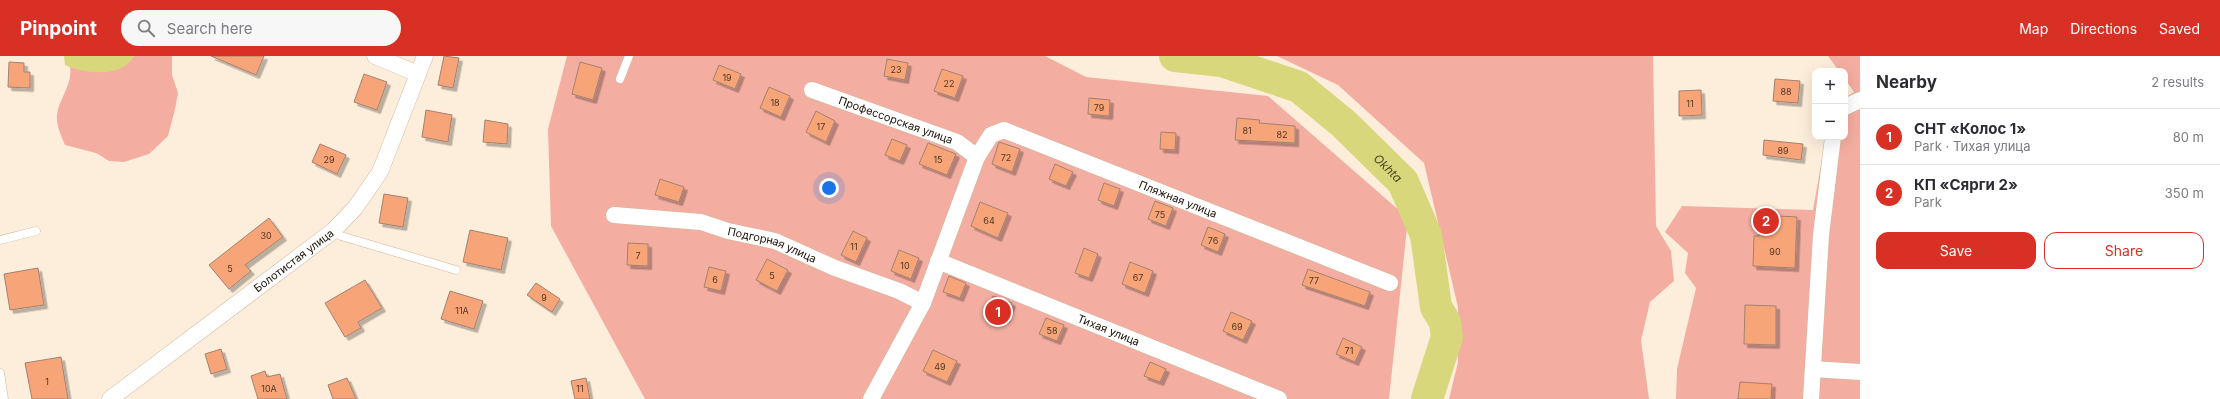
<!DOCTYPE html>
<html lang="en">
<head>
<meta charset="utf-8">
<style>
  body { margin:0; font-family:Inter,sans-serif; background:#f7f7f7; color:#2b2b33 }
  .controls { position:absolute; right:12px; top:12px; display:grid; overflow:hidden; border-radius:8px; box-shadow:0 4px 16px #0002 }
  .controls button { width:36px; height:36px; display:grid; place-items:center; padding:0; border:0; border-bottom:1px solid #e1e1e2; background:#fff; color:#2b2b33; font:20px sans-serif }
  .you { position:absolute; left:829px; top:132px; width:14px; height:14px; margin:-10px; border:3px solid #fff; border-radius:50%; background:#1a73e8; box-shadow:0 0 0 6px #1a73e833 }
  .badge { display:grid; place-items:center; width:26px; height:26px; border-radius:50%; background:#d93025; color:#fff; font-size:13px; font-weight:700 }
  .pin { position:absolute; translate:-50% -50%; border:2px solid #fff; box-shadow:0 1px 4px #0006 }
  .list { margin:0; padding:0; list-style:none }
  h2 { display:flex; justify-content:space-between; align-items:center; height:52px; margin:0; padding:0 16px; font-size:17px }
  h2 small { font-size:13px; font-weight:400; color:#7c7c81 }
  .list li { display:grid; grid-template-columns:26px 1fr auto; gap:12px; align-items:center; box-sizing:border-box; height:56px; padding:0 16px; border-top:1px solid #e1e1e2 }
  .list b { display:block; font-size:15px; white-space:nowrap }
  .list p { margin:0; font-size:13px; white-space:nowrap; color:#7c7c81 }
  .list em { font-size:13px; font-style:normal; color:#7c7c81 }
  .actions { display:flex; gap:8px; padding:12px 16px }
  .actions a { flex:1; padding:9px 0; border:1px solid #d93025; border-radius:12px; text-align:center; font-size:14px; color:#d93025 }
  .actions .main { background:#d93025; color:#fff }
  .icon { flex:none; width:22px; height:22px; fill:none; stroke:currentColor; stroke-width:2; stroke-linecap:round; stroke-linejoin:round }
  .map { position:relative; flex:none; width:1860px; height:343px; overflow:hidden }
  header { display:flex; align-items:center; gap:24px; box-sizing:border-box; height:56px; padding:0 20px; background:#d93025; color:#fff }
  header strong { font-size:19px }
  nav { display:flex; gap:22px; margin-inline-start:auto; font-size:14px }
  .search { width:280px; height:36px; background:#f7f7f7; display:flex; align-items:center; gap:10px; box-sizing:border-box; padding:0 14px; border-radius:22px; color:#7c7c81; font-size:15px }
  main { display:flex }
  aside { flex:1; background:#fff }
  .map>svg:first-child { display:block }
  .green { fill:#f4ada1 }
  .water { fill:#d8d77b }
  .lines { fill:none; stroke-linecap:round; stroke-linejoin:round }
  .river { stroke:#d8d77b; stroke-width:32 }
  .building { fill:#f7a578; stroke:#a38170; filter:url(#shadow) }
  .service-casing { stroke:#d2b79b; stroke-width:9 }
  .minor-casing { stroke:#d2b79b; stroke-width:17 }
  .service { stroke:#fff; stroke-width:8 }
  .minor { stroke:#fff; stroke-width:16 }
  .labels { text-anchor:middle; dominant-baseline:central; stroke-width:3; stroke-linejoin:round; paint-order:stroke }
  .number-label { font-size:9px; fill:#523623 }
  .street-label { font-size:11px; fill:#1b1107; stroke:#fdfdfd }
  .water-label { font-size:12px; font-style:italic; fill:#494821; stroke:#fdfdfd }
</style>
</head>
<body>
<header>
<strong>Pinpoint</strong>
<div class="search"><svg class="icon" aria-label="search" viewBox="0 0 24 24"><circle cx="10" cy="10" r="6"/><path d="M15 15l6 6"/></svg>Search here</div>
<nav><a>Map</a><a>Directions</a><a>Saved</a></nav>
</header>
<main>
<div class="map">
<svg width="1860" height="343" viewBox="0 0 1860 343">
  <defs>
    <filter id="shadow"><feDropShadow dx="3.5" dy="3.5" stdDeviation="0" flood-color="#0004"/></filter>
  </defs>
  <rect width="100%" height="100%" fill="#fdeddb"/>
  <!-- green -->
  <path class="green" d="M134,0h38v19l6,18 -3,16 -7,27 -19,18 -25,8 -15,-1 -13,-8 -31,-8c-4,-10 -9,-20 -8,-30 2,-17 16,-30 13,-48 22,6 49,8 64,-11z
    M567,0h478l41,21 182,19 140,122 -19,181h-744l-94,-173 -3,-97z
    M1277,0h376l3,170 15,25 3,30 -24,21 -9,38 8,59h-200l9,-37v-55l-34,-144 -86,-78z
    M1828,0h32v343h-184l1,-30 19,-81 -11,-15 3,-20 -23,-21 17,-26 131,4 13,-73h19v-39l9,-6 -9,-13v-8h-6z"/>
  <!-- water -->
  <path class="water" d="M64,0h70c-3,4 -6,9 -11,11 -14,9 -44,5 -58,-2z"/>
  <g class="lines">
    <!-- river -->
    <path class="river" id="s1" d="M1175,0l47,5 77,26 45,37 59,58 23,53 10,72 9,15 2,15 -20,62"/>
  </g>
  <!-- building -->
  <path class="building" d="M211,0h53l-8,19z
    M444,0l15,2 -6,30 -15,-3z
    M887,3l21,4 -3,17 -21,-4z
    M9,6l15,1v9h6v16l-22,-1z
    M580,6l22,6 -9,32 -21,-6z
    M719,9l22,9 -6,15 -22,-9z
    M942,13l21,7 -8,22 -21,-7z
    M364,18l23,8 -10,28 -23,-8z
    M1775,23l25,2 -2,22 -25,-2z
    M769,31l21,9 -9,21 -21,-9z
    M1701,34l1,25 -23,1v-25z
    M1089,42l21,2 -1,16 -21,-2z
    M426,54l26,5 -4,27 -26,-5z
    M816,55l19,10 -9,21 -20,-10z
    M1237,62l23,2 -1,3 36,3v17l-60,-3z
    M485,64l23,4 -1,20 -24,-2z
    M1161,76l15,1 -1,17 -15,-1z
    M892,83l15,6 -7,16 -15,-6z
    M1764,84l39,4 -2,16 -38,-5z
    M999,86l21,7 -8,23 -20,-8z
    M928,87l28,11 -9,21 -28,-11z
    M320,88l26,11 -9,19 -25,-12z
    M1055,108l18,8 -7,14 -17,-7z
    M660,123l24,8 -5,15 -24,-7z
    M1104,127l16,6 -6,17 -16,-6z
    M384,138l24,4 -5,29 -24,-4z
    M1155,145l18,7 -7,18 -18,-7z
    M980,146l28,11 -10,25 -27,-12z
    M1760,159l37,2 -2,51 -42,-2 1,-30h5z
    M269,162l14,19 -38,28 6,6 -22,18 -20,-24z
    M1208,171l17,7 -7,18 -17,-7z
    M470,174l38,8 -7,32 -38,-8z
    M853,175l14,7 -11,24 -15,-7z
    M628,187l20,1v22l-21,-1z
    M1084,192l14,6 -9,24 -14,-5z
    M899,194l20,8 -8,21 -20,-8z
    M767,203l21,11 -11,21 -21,-11z
    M1130,206l23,9 -8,22 -23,-9z
    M709,211l17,4 -5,20 -17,-4z
    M38,212l6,37 -34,5 -6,-36z
    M1308,213l62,23 -5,14 -63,-21z
    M949,220l17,7 -6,15 -17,-6z
    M365,224l17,28 -24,14 3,6 -16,9 -20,-34z
    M536,227l24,16 -8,13 -25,-17z
    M450,235l33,10 -9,28 -33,-10z
    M993,240l19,7 -6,16 -19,-7z
    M1745,249l31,1v39l-32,-1z
    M1231,256l21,9 -9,19 -20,-9z
    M1046,262l18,7 -7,16 -18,-7z
    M1343,282l19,9 -7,15 -19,-8z
    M221,293l6,20 -16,5 -6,-20z
    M933,294l24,11 -10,21 -24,-11z
    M61,301l7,42h-36l-7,-36z
    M1150,306l16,7 -6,13 -16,-6z
    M265,315l2,6 13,-3 7,25h-29l-7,-23z
    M347,322l9,21h-23l-5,-14z
    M586,322l4,21h-15l-4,-18z
    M1740,326l32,2 -1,15h-33z"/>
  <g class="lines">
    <!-- service casing -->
    <g class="service-casing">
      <path id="service" d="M620,23l9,-23
        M333,175l8,5 115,34
        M0,184l36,-9
        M0,317l4,26"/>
    </g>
    <!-- minor casing -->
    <g class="minor-casing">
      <g id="minor">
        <path d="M375,0l43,18"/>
        <path id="s2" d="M812,34l145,52 20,15"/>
        <path d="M1845,51l15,-7"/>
        <path id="s3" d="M614,159l87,7 27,9 47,10 60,27 64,23 24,12"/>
        <path id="s4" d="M938,205l341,138"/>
        <path d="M1813,313l47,3"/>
        <path id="s5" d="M110,343l223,-168 22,-23 25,-36 45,-116"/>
        <path id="s6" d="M871,343l52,-96 54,-146 14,-22 13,-5 386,153"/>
        <path d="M1811,343l10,-164 12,-98"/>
      </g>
    </g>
    <!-- service -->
    <use href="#service" class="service"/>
    <!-- minor -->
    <use href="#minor" class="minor"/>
  </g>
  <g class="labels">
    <!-- number labels -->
    <g class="number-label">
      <text x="896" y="13">23</text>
      <text x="727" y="21">19</text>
      <text x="949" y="27">22</text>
      <text x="1786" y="35">88</text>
      <text x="775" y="46">18</text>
      <text x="1690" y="47">11</text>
      <text x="1099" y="51">79</text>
      <text x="821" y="70">17</text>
      <text x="1247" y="74">81</text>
      <text x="1282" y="78">82</text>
      <text x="1783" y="94">89</text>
      <text x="1006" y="101">72</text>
      <text x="329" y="103">29</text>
      <text x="938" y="103">15</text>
      <text x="1160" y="158">75</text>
      <text x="989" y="164">64</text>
      <text x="266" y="179">30</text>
      <text x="1213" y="184">76</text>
      <text x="854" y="190">11</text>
      <text x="1775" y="195">90</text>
      <text x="638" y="199">7</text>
      <text x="905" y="209">10</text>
      <text x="230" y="212">5</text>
      <text x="772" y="219">5</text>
      <text x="1138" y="221">67</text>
      <text x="715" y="223">6</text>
      <text x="1314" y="224">77</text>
      <text x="544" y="241">9</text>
      <text x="462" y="254">11А</text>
      <text x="1237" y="270">69</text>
      <text x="1052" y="274">58</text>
      <text x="1349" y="294">71</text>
      <text x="940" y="310">49</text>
      <text x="47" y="325">1</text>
      <text x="269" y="332">10А</text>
      <text x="580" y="332">11</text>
    </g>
    <!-- street labels -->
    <g class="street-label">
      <text stroke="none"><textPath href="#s2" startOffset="89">Профессорская улица</textPath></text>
      <text stroke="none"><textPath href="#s6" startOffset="492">Пляжная улица</textPath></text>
      <text stroke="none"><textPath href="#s3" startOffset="162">Подгорная улица</textPath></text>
      <text stroke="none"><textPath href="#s5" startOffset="230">Болотистая улица</textPath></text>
      <text stroke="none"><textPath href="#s4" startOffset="184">Тихая улица</textPath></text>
    </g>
    <!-- water labels -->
    <g class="water-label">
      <text stroke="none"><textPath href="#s1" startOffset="249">Okhta</textPath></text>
    </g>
  </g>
</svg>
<div class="controls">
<button>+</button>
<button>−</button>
</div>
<div class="you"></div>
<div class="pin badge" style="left:998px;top:256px">1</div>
<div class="pin badge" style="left:1766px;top:165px">2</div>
</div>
<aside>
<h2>Nearby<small>2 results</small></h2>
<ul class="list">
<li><span class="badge">1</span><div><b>СНТ «Колос 1»</b><p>Park · Тихая улица</p></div><em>80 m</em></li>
<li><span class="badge">2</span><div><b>КП «Сярги 2»</b><p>Park</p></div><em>350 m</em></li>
</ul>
<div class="actions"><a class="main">Save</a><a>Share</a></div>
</aside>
</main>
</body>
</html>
